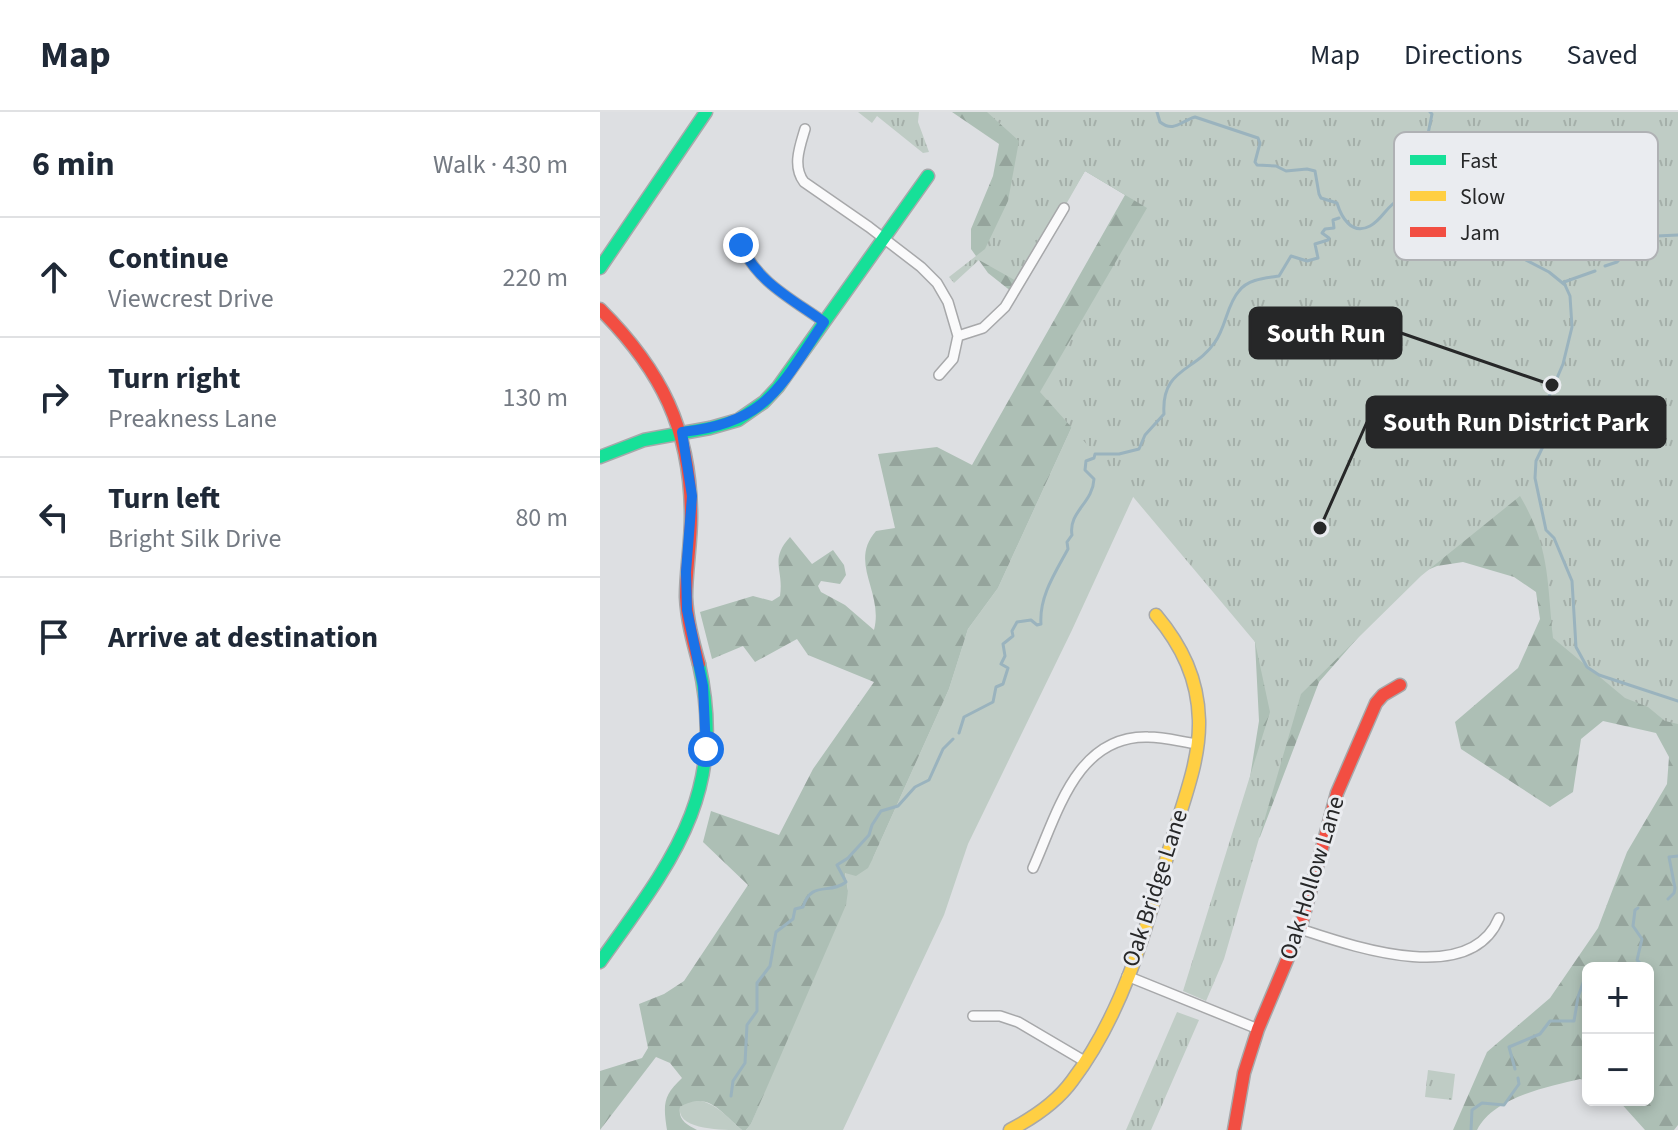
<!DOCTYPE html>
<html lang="en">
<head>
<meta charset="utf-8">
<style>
  body { margin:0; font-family:"Source Sans 3",sans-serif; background:#f6f6f7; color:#1f2937 }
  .controls { position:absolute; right:24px; bottom:24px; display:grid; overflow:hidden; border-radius:12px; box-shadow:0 4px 12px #0003 }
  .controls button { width:72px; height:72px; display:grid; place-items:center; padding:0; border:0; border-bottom:2px solid #e0e1e3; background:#fff; color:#1f2937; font:40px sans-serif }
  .stop { position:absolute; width:24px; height:24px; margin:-18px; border:6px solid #1a73e8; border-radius:50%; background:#fff }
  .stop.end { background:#1a73e8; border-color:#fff; box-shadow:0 2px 8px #0008 }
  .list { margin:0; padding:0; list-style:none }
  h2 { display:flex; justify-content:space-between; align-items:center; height:104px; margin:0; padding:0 32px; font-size:34px }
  h2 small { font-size:26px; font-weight:400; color:#747a83 }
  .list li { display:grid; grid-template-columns:52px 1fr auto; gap:24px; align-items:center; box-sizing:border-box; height:120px; padding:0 32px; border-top:2px solid #e0e1e3 }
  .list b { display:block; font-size:30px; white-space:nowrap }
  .list p { margin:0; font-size:26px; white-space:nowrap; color:#747a83 }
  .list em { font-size:26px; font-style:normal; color:#747a83 }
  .icon { flex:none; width:44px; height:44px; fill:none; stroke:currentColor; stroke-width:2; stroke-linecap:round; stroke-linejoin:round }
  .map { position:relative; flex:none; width:1078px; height:1018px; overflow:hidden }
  header { display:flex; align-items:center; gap:48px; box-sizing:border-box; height:112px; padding:0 40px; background:#fff; border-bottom:2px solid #e0e1e3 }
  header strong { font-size:38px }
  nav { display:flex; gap:44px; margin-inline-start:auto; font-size:28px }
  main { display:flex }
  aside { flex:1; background:#fff }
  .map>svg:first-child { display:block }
  .grass { fill:#bfccc5 }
  .forest { fill:url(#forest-firs) }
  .park { fill:url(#park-tufts) }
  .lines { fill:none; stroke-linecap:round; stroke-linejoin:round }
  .stream { stroke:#9ab3be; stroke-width:3 }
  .street-casing { stroke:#a7a8aa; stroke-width:12 }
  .fast-casing { stroke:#a7a8aa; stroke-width:15 }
  .slow-casing { stroke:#a7a8aa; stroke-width:15 }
  .jam-casing { stroke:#a7a8aa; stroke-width:15 }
  .street { stroke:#fafafb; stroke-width:9 }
  .fast { stroke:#16e098; stroke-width:12 }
  .slow { stroke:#ffcf43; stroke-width:12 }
  .jam { stroke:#f24e42; stroke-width:12 }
  .route { stroke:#1a73e8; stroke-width:10 }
  .labels { text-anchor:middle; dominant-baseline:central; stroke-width:6; stroke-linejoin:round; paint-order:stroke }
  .street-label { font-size:24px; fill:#262728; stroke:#eaecf0 }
  .key { fill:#eaecf0; stroke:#afb1b4; stroke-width:2 }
  .key-label { font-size:22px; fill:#262728 }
  .leader { fill:none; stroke:#262728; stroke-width:3 }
  .callout-dot { fill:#262728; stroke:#eaecf0; stroke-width:3 }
  .callout { fill:#262728; stroke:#262728; stroke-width:3 }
  .callout-label { font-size:26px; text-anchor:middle; font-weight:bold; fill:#fff }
</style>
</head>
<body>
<header>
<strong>Map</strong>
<nav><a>Map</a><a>Directions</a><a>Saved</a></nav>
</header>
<main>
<aside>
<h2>6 min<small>Walk · 430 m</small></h2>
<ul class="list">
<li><svg class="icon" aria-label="ahead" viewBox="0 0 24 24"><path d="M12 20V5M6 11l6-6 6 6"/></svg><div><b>Continue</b><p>Viewcrest Drive</p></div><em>220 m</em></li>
<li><svg class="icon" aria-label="right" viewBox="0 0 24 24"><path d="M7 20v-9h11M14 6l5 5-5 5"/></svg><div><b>Turn right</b><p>Preakness Lane</p></div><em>130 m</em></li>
<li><svg class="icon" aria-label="left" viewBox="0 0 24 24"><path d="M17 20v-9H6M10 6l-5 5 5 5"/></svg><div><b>Turn left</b><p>Bright Silk Drive</p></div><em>80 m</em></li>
<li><svg class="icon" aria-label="arrive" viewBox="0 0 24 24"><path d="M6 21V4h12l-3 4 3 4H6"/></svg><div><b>Arrive at destination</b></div></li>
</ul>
</aside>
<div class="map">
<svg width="1078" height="1018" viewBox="0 0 1078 1018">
  <defs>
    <pattern id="forest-firs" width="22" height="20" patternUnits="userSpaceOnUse" patternTransform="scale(2)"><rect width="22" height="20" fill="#adbfb5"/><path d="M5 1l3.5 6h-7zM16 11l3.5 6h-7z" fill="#95a49c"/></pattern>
    <pattern id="park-tufts" width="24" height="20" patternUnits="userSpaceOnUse" patternTransform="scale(2)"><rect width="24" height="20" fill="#bfccc5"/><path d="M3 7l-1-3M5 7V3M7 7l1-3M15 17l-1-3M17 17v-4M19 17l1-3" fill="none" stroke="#a4afa9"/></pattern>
  </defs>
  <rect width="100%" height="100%" fill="#dddfe2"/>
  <!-- grass -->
  <path class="grass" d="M710,0l-238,518 -104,214 -24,71 -101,215h-97l5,-6 97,-233 -3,-19 28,-14 76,-169 19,-60 30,-41 165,-360z
    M91,988c24,0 34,16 51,30 -20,0 -66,0 -62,-23z"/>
  <!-- forest -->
  <path class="forest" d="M352,0h233l-22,116 -165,360 -30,41 -19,60 -76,169 -5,10 -12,8 -11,-3 3,18 -2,14 -95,219 -5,6h-4c-21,-17 -33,-40 -62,-23 -2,13 6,17 17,23h-30c-4,-26 -4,-34 15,-52l-12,-15 -14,-6 -56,73v-59l42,-13 6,-10 -9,-44 25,-10 20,-13 64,-96 -45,-43 8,-31 68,24 34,-66 61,-87 -66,-27 -11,-16 -42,23 -12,-16 -31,13 -12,-47 53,-16 19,5 8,-5c4,-27 -11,-36 10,-59l22,27 21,-14 11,15 2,10 -6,9 -19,-3 -3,5 3,6 24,13 29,25c10,-38 -26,-67 2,-99l19,-3 -17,-74 59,-7 35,18 153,-270 -40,-24 -73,121 -24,-19 -17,-24v-20l22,-53 6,-32z
    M1078,50v963l-4,5h-29l-27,-30h30v-132h-60v113l-8,-2c-33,8 -86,18 -103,51h-24l34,-78 63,-54 48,-70 29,-76 40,-68 2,-27 -13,-24 -53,-12 -22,18 -8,53 -23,15 -89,-58 -6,-27 63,-54 22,-49 -4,-27 -22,-15 -51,-15 -26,4 -26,11 -92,105 -59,155 -22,15 21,-131 -4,-79 -50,-96z"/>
  <!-- park -->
  <path class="park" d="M258,0h61l-1,10 11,30 -6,1 -46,-37 -5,7z
    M387,0h691v612l-13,-3 -17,-14 -23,-9 -72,-60c-6,-57 -3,-91 -33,-142l-99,80 -120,118 -77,265 -18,42 -23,-10 87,-279 -15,-70 -131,-156 -84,-94 107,-184 -62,-37 -75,132 -23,23 -16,7 -1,-3 28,-17 20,-31 -39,-22 -25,23 -5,-6 36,-28 23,-48 11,-60z
    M577,900l22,8 -48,110h-25z
    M828,958l27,4 -3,26 -27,-3z"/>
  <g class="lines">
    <!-- stream -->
    <path class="stream" d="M557,0l3,10c14,11 21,-1 35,-5l63,21 2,5 -5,19 2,3 19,1 10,5 21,-2 8,2 4,23 2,4 16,5c4,13 14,33 33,23 12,-6 17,-21 30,-27l22,26 10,3 27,-3 90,47 16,13 5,11 2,31 -9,37 -15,35 2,22 -3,17 -11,23 -1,17 11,52 8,8 18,43 4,66 11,20 12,8 79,26
      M817,58l-6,-16 9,-5 -1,-14 9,-1 4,-20 -2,-2
      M818,66l8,10 -3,28 9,12
      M1005,154l12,-4 12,-13v-6l7,-6 42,-2
      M964,170l31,-11
      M359,621l5,-16 29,-15 3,-15 7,-3 5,-16 -7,-4 4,-8 -2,-12 10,-8 -1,-5 5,-9 14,-2 6,5 4,-1c-2,-27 14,-51 27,-75l-1,-7 5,-7c-4,-23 21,-32 22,-56l-9,-9 1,-9 8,-3 1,-4h24l20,-5 6,-14 19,-21c-3,-46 31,-42 51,-72 11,-15 12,-38 24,-51 9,-12 27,-13 40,-15l12,-20 16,5 11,-3 -3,-14 13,-4 1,-2 -7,-5 3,-4 9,-1 -1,-8 6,-2
      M1068,787l6,-6 1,-5 -6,-31 9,-1
      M1038,796l-3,2 -2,16 9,13 -5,21 8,8
      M915,957l-6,-22 31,-13 10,-13h24l4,-24 5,-14h5
      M131,984l2,-15 12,-18 2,-38 10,-14v-28l13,-17 6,-34 17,-13 2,-10 8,-2c8,-27 27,-12 43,-25l-9,-17 11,-7 21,-23 3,-10 9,-14 17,-5 17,-19 14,-7 14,-31 10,-10
      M871,1018l1,-20 10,-7 22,2 15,-21 -1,-6"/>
    <!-- street casing -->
    <g class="street-casing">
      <path id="street" d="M205,17c-5,17 -13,37 -1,53l65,45 52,40 16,16 11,19 10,34 -5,23 -14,16
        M141,133c17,38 51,54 83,77
        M358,224l25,-8 22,-21 59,-99
        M433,756c24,-53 43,-133 115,-131 17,0 34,5 50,7
        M700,817c52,17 170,59 199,-11
        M527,864l131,53
        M373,904h27l18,6 68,40"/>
    </g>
    <!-- fast casing -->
    <g class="fast-casing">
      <path id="fast" d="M0,156l106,-156
        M0,345l44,-17 66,-12 28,-8 26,-18 14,-15 150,-211
        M0,850c71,-100 128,-167 99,-298"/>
    </g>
    <!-- slow casing -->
    <g class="slow-casing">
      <path id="slow" d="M410,1018c23,-12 46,-27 62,-49 54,-71 77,-163 102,-248 11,-37 26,-74 25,-113 -1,-41 -17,-74 -43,-105"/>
    </g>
    <!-- jam casing -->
    <g class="jam-casing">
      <path id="jam" d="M0,197c61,61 91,120 91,208 0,27 -5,53 -5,80 1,23 7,45 13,67
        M634,1018l10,-57 14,-44 42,-100 37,-136 39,-90 7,-8 17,-10"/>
    </g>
    <!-- street -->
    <use href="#street" class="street"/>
    <!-- fast -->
    <use href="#fast" class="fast"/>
    <!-- slow -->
    <use href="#slow" class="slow"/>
    <!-- jam -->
    <use href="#jam" class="jam"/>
  </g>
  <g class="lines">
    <!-- route -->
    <path class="route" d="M106,637l-3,-63 -16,-76 -1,-38 6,-76 -10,-64c85,-9 98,-45 142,-110 -32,-23 -67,-40 -83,-77"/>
  </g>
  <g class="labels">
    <!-- street labels -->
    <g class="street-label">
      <text transform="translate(712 766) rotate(-73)">Oak Hollow Lane</text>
      <text transform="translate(555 776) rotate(-72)">Oak Bridge Lane</text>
    </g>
  </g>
  <!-- legend -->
  <rect x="794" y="20" width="264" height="128" rx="12" class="key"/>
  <rect x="810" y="43" width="36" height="10" fill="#16e098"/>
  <rect x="810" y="79" width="36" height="10" fill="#ffcf43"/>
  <rect x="810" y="115" width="36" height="10" fill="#f24e42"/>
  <g class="key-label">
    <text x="860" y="56">Fast</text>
    <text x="860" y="92">Slow</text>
    <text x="860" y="128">Jam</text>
  </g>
  <!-- callouts -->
  <path class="leader" d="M952 273L801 221M720 416L767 310"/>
  <g class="callout-dot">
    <circle cx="952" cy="273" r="8"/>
    <circle cx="720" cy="416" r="8"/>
  </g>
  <g class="callout">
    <rect x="650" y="196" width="151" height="50" rx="8"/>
    <rect x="767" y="285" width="298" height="50" rx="8"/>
  </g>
  <g class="callout-label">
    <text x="726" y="230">South Run</text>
    <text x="916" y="319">South Run District Park</text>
  </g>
</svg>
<div class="controls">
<button>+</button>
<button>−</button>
</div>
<div class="stop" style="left:106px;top:637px"></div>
<div class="stop end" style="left:141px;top:133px"></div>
</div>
</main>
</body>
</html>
